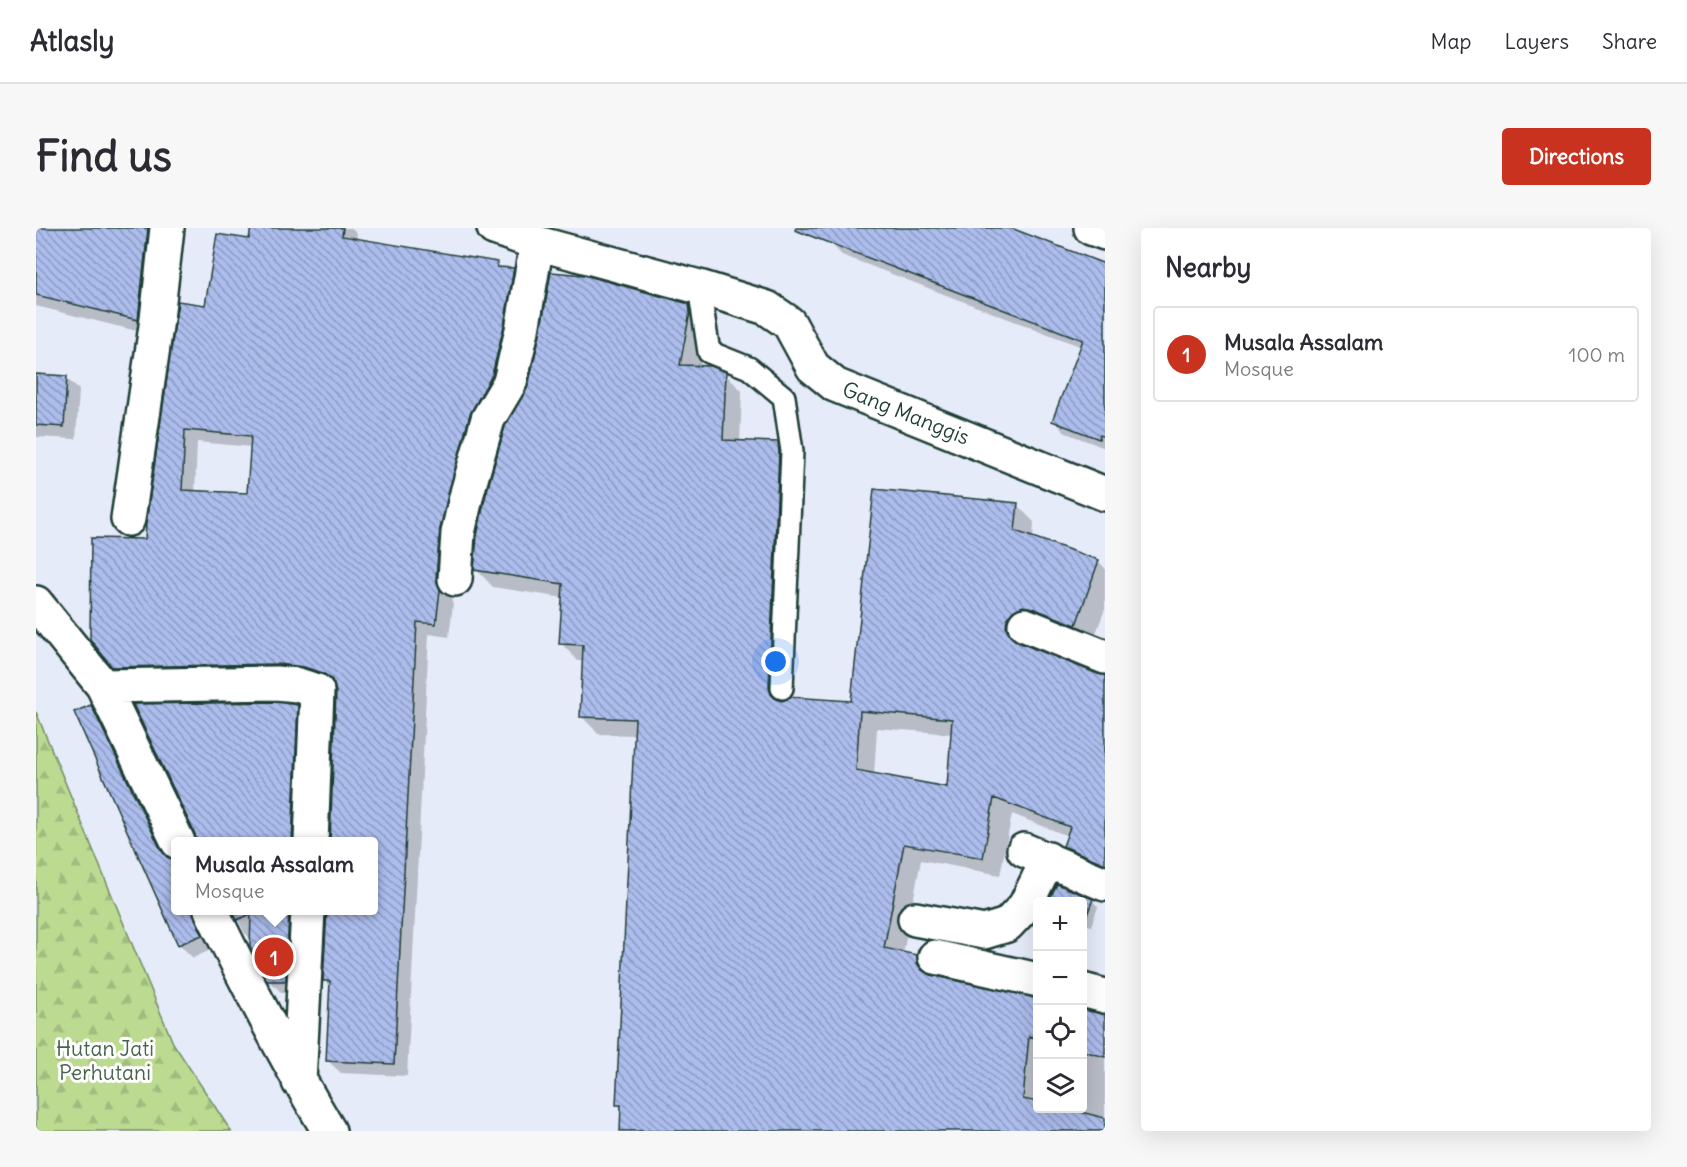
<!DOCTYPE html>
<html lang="en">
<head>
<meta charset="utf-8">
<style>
  body { margin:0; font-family:Delius,sans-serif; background:#f7f7f7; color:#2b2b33 }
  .controls { position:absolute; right:18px; bottom:18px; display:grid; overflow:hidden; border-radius:6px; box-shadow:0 6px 24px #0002 }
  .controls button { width:54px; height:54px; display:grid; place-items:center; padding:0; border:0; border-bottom:2px solid #e1e1e2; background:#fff; color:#2b2b33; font:30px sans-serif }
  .you { position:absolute; left:740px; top:434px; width:21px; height:21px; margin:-15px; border:4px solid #fff; border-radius:50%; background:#1a73e8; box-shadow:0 0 0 9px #1a73e833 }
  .badge { display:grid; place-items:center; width:39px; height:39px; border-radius:50%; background:#c8321e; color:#fff; font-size:20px; font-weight:700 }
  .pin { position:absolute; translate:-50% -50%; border:3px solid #fff; box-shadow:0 2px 6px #0006 }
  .popup { position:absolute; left:135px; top:609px; width:207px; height:78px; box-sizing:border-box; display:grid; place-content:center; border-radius:6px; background:#fff; filter:drop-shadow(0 2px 4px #0005); font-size:20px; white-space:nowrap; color:#7c7c81 }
  .popup b { font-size:22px; color:#2b2b33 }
  .popup::after { content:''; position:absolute; left:50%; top:100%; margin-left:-12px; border:12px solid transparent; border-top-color:#fff }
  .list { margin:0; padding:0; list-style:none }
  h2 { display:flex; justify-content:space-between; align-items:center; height:78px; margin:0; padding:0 24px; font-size:26px }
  h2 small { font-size:20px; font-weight:400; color:#7c7c81 }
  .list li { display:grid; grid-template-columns:39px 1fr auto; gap:18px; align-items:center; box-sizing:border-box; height:96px; margin:0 12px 12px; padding:0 12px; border:2px solid #e1e1e2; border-radius:6px }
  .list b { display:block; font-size:22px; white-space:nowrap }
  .list p { margin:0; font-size:20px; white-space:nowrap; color:#7c7c81 }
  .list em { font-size:20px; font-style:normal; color:#7c7c81 }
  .icon { flex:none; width:33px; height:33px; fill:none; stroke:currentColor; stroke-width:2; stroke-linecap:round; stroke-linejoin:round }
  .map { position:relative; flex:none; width:1069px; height:903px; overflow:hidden; border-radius:6px }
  header { display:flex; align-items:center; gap:36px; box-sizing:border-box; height:84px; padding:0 30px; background:#fff; border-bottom:2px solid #e1e1e2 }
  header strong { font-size:28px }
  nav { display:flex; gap:33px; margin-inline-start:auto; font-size:21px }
  .intro { display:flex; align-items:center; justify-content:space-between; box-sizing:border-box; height:144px; padding:0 36px }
  h1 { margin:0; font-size:42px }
  .button { padding:15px 27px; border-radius:6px; background:#c8321e; color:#fff; font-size:21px; font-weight:700 }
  main { display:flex; gap:36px; padding:0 36px }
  aside { flex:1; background:#fff; border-radius:6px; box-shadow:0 6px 24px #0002 }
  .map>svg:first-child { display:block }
  .forest { fill:url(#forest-firs); stroke:#6e8c62; stroke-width:1.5 }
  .shadow { fill:#0003; fill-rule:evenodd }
  .building { fill:url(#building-back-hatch); stroke:#1f3d34; stroke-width:1.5; fill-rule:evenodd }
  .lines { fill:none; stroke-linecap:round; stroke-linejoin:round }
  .service-casing { stroke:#1f3d34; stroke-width:26 }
  .minor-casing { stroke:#1f3d34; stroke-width:38 }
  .service { stroke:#fff; stroke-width:21 }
  .minor { stroke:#fff; stroke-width:33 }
  .labels { text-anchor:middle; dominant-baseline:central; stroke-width:6; stroke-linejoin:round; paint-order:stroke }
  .street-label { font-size:21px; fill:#1f3d34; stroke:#fff }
  .park-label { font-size:21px; fill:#46644b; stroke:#fff }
</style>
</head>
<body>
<header>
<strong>Atlasly</strong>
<nav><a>Map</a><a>Layers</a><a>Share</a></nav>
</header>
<div class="intro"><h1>Find us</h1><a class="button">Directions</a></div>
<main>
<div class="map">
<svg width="1069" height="903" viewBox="0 0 1069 903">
  <defs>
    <pattern id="forest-firs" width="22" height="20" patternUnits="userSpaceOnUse" patternTransform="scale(1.5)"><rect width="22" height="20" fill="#bdda91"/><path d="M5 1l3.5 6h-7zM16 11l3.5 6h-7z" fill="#a2bc7e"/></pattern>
    <pattern id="building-back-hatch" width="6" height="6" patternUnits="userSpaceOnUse" patternTransform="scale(1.5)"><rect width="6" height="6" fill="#acbcec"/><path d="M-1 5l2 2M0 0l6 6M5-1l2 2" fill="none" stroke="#8b9ac0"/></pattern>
  </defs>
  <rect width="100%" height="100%" fill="#e6ebf9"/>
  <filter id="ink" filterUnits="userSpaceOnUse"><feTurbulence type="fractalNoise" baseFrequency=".0167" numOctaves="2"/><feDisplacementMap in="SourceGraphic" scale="12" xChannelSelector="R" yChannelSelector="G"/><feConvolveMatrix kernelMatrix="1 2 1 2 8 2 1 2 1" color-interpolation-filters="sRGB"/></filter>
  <g filter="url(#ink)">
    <!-- forest -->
    <path class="forest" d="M0,484l137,331 58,88h-195z"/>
    <!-- shadow -->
    <path class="shadow" d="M0,0h137l-20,107 -117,-29z
      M217,0h98l6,5 -1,7 142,24 5,5 10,1 13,13 -77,309 4,12 -4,33 -20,-3 -22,442 -66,-3 -14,-13 4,-73 -6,-6 48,-71v-68l-37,-156 -22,-7 -187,1 -14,-14 93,-359 45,-67zM161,214l55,5 -4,48 -53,-3z
      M792,0h178l99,37v183l-39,-15 -12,-12 28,-74 -240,-92 -13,-13z
      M652,77l17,18 2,7 -7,37 25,7 17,17 -2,51 37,1 18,18 1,9 -10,230 67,3 164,-198 17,17 -1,17 65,22 7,7v41l-12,32 -68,-6 -2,11 75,30h7v197l-23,-10 -17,-17 3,-10 -56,-22 -12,61 -79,-15 -18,94 13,3 17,17 1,3 104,23v108h44v-97l23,5v115h-483l1,-21 -6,-6 19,-369 -37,-1 -18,-18 3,-55h-6l-17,-18 3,-45 -71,-11 -17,-18zM841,500l76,6 -5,55 -74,-14z
      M0,148l30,2 13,12 -3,49 -40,-2z
      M55,478l13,14 68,141 3,49h36l4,38 -22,10 -13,-13 -104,-232z
      M261,478l13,13 -4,123h-108z
      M1056,672l6,7 -7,19 -9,-3v-21z
      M198,682h75l-11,83h-16l-14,-13 -16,-40 -8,-8z"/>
    <!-- building -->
    <path class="building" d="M0,0h112l-10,92 -102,-25z
      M215,0h92l-1,8 156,26 -1,5 17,1 -10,58 -12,49 -22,39 -30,115 -4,49 4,12 -4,34 -19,-2 -23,442 -68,-3 4,-80h-7l4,-71h46v-68h-43l6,-150 -4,-12 -9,-7 -19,-6 -26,-3 -166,3 -22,-28 1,-101 54,1 1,-16 32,-222 27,4 12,-71 32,5zM149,202l66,6 -4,57 -65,-3z
      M760,0h215l94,36v173l-5,-2 -1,4 -47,-18 31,-81 -288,-110z
      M515,44l33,3 105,29 1,8 -10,53 31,1 15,6 -3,68 55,2 1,10 -10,235 2,7 5,5 6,2 9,-4 60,4 23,-212 144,14 -3,28 84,29 -23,65 -44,-17 -9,-2 -10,5 -6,8 -1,8 4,9 8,6 80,32 7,1v189l-42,-18 7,-19 -76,-29 -11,60 -79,-14 -20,104 33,7v8l5,7 9,5 107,23v41l-9,-3 -6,63 15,3v6h27l40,10v13h-485l1,-26h-5l19,-386 -55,-2 3,-72 -24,-1 4,-60 -89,-14 3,-34 8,-38 20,-72 23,-40 12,-53zM824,483l92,8 -5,68 -91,-17z
      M0,146l31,2 -3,51 -28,-2z
      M239,474l23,3 -6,137h-96l-1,-8 -62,-130z
      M55,477l70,145 6,7 8,3v50h18l9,25 -24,10 -104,-233z
      M1021,656l36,15 -10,27v-24h-35z
      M196,682h57l-3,71h-19l-17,-33 1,-34 -14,6z
      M1047,782l22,4v43l-22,-6z"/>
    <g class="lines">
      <!-- service casing -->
      <g class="service-casing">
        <path id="service" d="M663,59l10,65 40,16 35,29 8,54 -10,237"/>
      </g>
      <!-- minor casing -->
      <g class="minor-casing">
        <path id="minor" d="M458,0l43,15 162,44 68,21 22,15 24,44 22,18 270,109
          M1055,0l14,5
          M92,291l29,-200 10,-91
          M419,351l3,-46 9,-40 21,-74 22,-37 12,-52 15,-87
          M0,375l67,83 75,156
          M989,397l80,32
          M67,458l173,-3 22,2 19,6 -6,151
          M988,622l81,34
          M175,682c37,76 75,149 118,221
          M879,691l69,13 23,-7 18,-19 23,-47
          M899,729l103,23
          M1046,762l23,6
          M263,854l9,-172"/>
      </g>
      <!-- service -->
      <use href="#service" class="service"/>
      <!-- minor -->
      <use href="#minor" class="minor"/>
    </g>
  </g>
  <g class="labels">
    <!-- street labels -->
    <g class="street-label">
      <text transform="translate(870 185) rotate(22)">Gang Manggis</text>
    </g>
    <!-- park labels -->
    <g class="park-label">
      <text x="69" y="820">Hutan Jati<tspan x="69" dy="24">Perhutani</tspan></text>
    </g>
  </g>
</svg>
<div class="controls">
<button>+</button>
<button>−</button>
<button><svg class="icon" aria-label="locate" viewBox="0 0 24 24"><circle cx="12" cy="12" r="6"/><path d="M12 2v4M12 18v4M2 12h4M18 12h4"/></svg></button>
<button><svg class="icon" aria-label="layers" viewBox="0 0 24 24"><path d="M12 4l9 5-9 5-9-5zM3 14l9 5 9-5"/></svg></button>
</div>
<div class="you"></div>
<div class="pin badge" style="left:238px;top:729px">1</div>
<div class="popup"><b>Musala Assalam</b>Mosque</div>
</div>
<aside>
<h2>Nearby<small></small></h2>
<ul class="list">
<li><span class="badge">1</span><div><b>Musala Assalam</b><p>Mosque</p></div><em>100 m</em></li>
</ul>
</aside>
</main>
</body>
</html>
